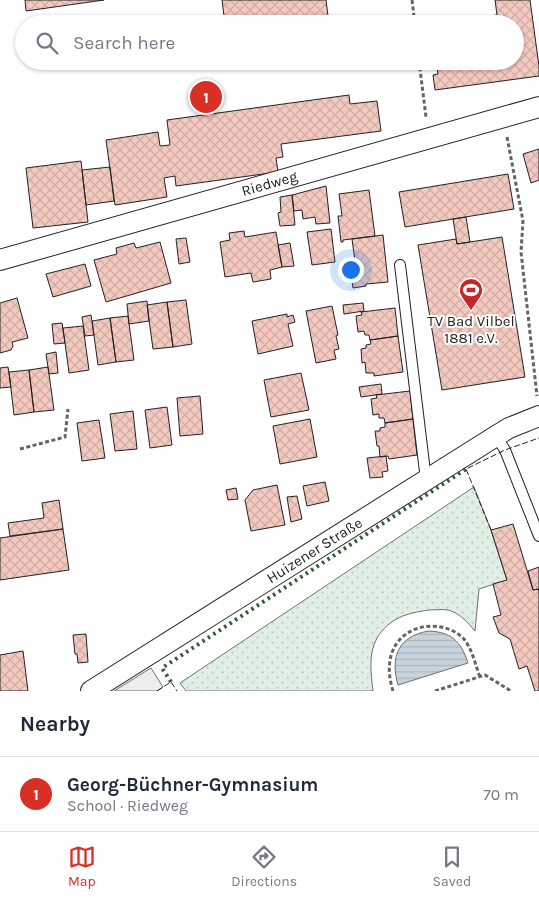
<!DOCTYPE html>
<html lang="en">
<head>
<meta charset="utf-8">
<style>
  body { margin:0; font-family:Karla,sans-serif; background:#f2f2f3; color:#1f2937 }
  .you { position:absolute; left:350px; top:269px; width:18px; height:18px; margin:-12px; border:4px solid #fff; border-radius:50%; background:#1a73e8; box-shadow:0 0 0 8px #1a73e833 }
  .badge { display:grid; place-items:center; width:32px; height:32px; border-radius:50%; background:#d93025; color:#fff; font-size:16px; font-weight:700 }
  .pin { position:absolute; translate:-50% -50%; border:2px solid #fff; box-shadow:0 1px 5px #0006 }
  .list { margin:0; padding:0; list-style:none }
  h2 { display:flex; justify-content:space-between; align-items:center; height:65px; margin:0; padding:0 20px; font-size:21px }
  h2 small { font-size:16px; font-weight:400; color:#747a83 }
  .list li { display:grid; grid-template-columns:32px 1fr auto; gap:15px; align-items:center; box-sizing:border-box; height:75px; padding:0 20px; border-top:1px solid #e0e1e3 }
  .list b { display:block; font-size:19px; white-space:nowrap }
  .list p { margin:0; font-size:16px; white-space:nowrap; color:#747a83 }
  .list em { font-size:16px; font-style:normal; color:#747a83 }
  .icon { flex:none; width:28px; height:28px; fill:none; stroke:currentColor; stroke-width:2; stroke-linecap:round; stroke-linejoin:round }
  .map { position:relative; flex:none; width:539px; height:691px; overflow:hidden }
  .search { position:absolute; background:#fff; box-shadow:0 1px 4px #0004; left:15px; right:15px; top:15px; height:55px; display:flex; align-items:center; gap:12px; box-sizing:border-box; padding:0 18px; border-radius:28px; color:#747a83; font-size:19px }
  .sheet { height:140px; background:#fff }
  nav { display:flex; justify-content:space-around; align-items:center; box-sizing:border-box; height:70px; border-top:1px solid #e0e1e3; background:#fff; font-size:14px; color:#747a83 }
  nav a { display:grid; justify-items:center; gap:2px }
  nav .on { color:#d93025 }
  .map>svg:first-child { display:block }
  .grass { fill:url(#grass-dots); stroke:#6f6f6f }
  .parking { fill:#ededed; stroke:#6f6f6f }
  .water { fill:url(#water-rules); stroke:#6f6f6f }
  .building { fill:url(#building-cross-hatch); stroke:#222 }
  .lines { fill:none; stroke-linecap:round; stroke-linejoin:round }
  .service-casing { stroke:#222; stroke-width:12 }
  .minor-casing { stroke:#222; stroke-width:22 }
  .path { stroke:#646464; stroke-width:3; stroke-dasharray:4 2.5; stroke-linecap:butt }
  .service { stroke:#fff; stroke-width:10 }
  .minor { stroke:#fff; stroke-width:20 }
  .hedge { stroke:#2f5e38; stroke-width:4; stroke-dasharray:2.5 4; stroke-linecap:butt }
  .fence { stroke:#222; stroke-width:1; stroke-dasharray:6 2.5; stroke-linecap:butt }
  .labels { text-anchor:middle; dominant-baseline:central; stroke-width:4; stroke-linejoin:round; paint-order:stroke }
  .street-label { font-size:15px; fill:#222; stroke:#fff }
  .poi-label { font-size:15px; fill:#222; stroke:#fff }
</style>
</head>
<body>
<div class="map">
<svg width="539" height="691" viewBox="0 0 539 691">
  <defs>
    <pattern id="grass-dots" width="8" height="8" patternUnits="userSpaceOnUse" patternTransform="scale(1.25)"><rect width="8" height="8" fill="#e0efe3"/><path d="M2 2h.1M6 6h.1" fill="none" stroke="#c0cdc2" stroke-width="1.8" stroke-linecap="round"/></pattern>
    <pattern id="water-rules" width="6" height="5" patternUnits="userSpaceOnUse" patternTransform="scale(1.25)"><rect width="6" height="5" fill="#c7d3dd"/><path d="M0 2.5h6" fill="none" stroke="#abb5bd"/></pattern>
    <pattern id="building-cross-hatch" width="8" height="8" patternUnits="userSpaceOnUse" patternTransform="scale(1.25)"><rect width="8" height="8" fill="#f3c9c0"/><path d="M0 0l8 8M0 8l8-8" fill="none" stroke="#d0aca5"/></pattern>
  </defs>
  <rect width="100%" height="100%" fill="#fff"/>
  <!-- grass -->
  <path class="grass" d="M474,487l17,43 16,50 -28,9 -4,42c-8,-9 -15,-18 -27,-21 -5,-1 -13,0 -19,0 -22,3 -40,8 -52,28 -9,16 -6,36 -4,53h-187l-6,-8z"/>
  <!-- parking -->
  <path class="parking" d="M151,668l12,19 -6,4h-43z"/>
  <!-- water -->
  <path class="water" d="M429,631c22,1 32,10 39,32l-70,22c-8,-28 0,-49 31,-54z"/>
  <!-- building -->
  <path class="building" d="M25,0h79l-78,11z
    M222,0h104l3,24h-104z
    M495,0h35l9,66v10l-104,14 -2,-15 5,-1 -2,-13h79v-37h-81l63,-9z
    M349,95l1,9 27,-3 4,30 -100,13 2,13 -7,1 2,14 -102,14 -1,-10 -11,2 3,19 -52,8 -9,-65 52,-8 2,14 10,-1 -3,-25z
    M539,149v31l-8,3 -8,-29z
    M81,161l7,61 -55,6 -7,-60z
    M110,167l4,34 -28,4 -4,-35z
    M508,174l6,35 -109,18 -6,-35z
    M326,186l4,37 -14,1 -1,-7 -12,2 -1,-9 -8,1 -2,-16z
    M369,190l6,46 -32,4v2h-2l-3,-26h4l-3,-22z
    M292,195l3,30 -15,1 -2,-13 3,-1 -1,-15z
    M466,217l4,25 -13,2 -4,-25z
    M331,229l4,33 -23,3 -5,-33z
    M244,231l1,6 31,-5 6,35 -12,3 1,9 -18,3 -2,-9 -26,4 -5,-35 10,-2 -1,-7z
    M383,235l5,47 -22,2v2l-13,2 -4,-26 6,-1 -3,-22z
    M502,237l23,140 -83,13 -24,-145 38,-6 1,5z
    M186,238l4,24 -11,2 -3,-25z
    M160,242l11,41 -65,19 -12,-42 23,-6 -1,-6 18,-5 2,5z
    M290,243l4,23 -12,1 -4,-22z
    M85,264l6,22 -38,11 -7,-23z
    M17,298l11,40 -16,4 1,4 -2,4 -11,3v-50z
    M186,300l6,44 -19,3 -6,-45z
    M147,301l2,20 -20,3 -2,-20z
    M167,302l6,45 -20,2 -6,-44z
    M363,303l1,8 -20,3 -1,-9z
    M332,306l6,29 -2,1 3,13 -5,1 2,9 -20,4 -10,-52z
    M395,308l3,28 -28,4 -1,-5h-4l-1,-4 -6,1 -2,-16 6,-1 -1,-3z
    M287,314v3l6,-2 2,7 -7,2 5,22 -35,8 -6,-33z
    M91,315l3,20 -9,1 -3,-19z
    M128,316l6,44 -18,2 -6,-44z
    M110,318l6,44 -18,3 -6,-44z
    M62,323l3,20 -11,1 -2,-20z
    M83,326l6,44 -20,3 -6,-45z
    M398,336l5,36 -29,4v-3h-8l-1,-11 -3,1 -1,-14 5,-1v-3l5,-1 -1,-4z
    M56,352l2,21 -9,1 -3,-20z
    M8,367l3,20 -11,1v-20z
    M48,367l6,43 -20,2 -5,-42z
    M29,370l5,42 -20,3 -5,-43z
    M301,373l8,37 -38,7 -7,-37z
    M381,384l1,10 -21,3 -2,-10z
    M410,391l3,28 -28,4 -1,-5h-5v-4l-6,1 -2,-16 6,-1 -1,-3z
    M200,396l3,38 -23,2 -3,-38z
    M167,407l5,38 -22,3 -5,-38z
    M133,411l4,38 -22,2 -5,-37z
    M310,419l7,38 -37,7 -7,-38z
    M413,419l4,36 -28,4 -1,-3 -8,1 -1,-11h-2l-2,-15h5v-3l5,-1v-4z
    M99,420l6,38 -23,3 -5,-38z
    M386,456l2,15 -6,1 1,5 -13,1 -3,-20z
    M325,482l4,19 -22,5 -4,-20z
    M277,485l8,40 -34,6 -6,-31 8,-10z
    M236,488l2,11 -10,1 -2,-10z
    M297,496l5,23 -11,3 -4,-25z
    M59,500l4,29 -53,7 -2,-13 36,-5 -2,-15z
    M513,524l20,66 5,-1 1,2v100h-4l-8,-25 -8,3 -9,-30 -11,-6 -6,-16 8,-2 -8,-31 14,-4 -16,-50z
    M63,529l6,41 -69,10v-42z
    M539,567v24l-1,-2 -5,1 -5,-19z
    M86,634l2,28 -10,1 -1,-9h-2l-2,-19z
    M23,651l5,40h-28v-36z"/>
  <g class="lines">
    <!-- service casing -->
    <g class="service-casing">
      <path id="service" d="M400,265l26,215
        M496,436l9,14 34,86"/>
    </g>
    <!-- minor casing -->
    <g class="minor-casing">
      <g id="minor">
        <path id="s1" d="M0,260l539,-153"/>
        <path id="s2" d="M91,691l405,-255 13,-8 30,-12"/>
      </g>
    </g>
    <!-- path -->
    <path class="path" d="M412,0l3,24
      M419,61l7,56
      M507,137l16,84 -2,31 16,144
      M20,449l45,-12 3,-28
      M393,691c-5,-16 -6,-34 4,-48 15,-21 48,-22 66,-5 9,10 12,26 17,39
      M435,691l50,-16 26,16"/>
    <!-- service -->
    <use href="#service" class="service"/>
    <!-- minor -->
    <use href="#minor" class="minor"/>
    <!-- hedge -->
    <path class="hedge" d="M171,682l-9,-14 304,-199"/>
    <!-- fence -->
    <path class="fence" d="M491,530l-25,-61 39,-19 34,-12
      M157,691l14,-9 6,9"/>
  </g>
  <!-- icons -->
  <defs>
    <g id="stadium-pin" transform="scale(1.25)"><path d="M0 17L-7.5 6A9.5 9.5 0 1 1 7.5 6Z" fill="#c62828" stroke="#fff"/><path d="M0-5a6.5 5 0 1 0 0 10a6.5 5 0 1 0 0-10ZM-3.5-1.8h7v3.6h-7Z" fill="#fff"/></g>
  </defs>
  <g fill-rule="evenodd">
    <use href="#stadium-pin" x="471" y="290"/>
  </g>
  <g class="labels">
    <!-- street labels -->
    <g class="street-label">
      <text stroke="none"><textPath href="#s1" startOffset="280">Riedweg</textPath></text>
      <text stroke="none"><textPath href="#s2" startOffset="264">Huizener Straße</textPath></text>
    </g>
    <!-- poi labels -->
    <g class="poi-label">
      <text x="471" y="321">TV Bad Vilbel<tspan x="471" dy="17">1881 e.V.</tspan></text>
    </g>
  </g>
</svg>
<div class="you"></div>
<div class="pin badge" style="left:206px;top:97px">1</div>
<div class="search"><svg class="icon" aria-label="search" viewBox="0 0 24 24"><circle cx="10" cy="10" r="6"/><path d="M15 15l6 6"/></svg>Search here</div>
</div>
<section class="sheet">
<h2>Nearby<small></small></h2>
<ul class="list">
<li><span class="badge">1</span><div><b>Georg-Büchner-Gymnasium</b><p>School · Riedweg</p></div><em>70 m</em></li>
</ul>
</section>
<nav>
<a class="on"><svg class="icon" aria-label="map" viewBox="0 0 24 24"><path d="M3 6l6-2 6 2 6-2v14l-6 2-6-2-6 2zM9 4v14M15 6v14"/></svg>Map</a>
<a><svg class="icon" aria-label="directions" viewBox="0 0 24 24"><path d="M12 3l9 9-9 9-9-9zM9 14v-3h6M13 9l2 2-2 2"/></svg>Directions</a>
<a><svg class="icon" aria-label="saved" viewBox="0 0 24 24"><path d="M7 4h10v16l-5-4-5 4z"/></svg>Saved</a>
</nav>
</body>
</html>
